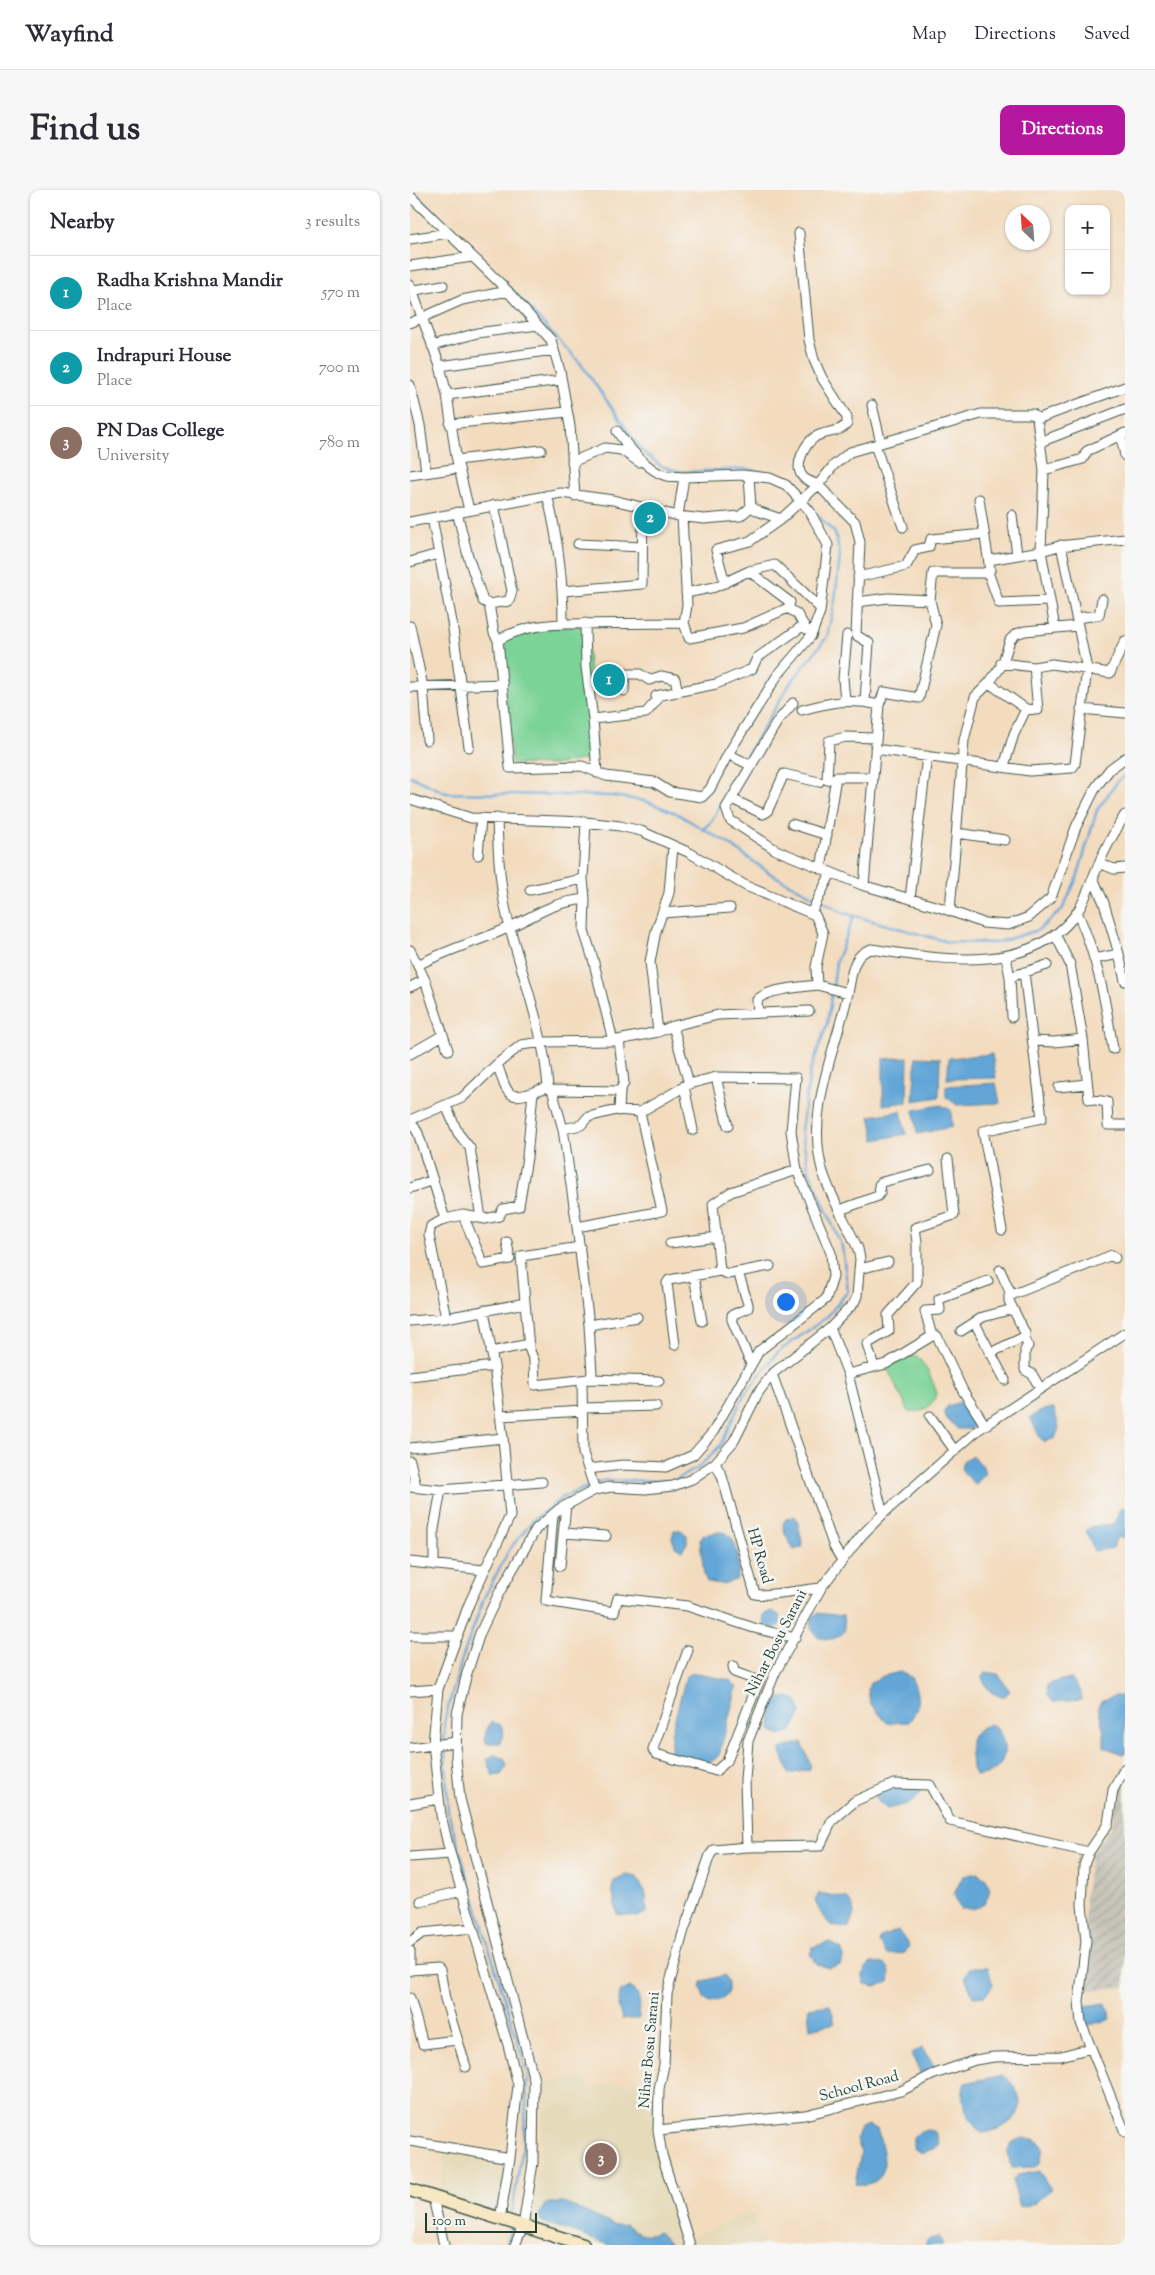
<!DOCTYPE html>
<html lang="en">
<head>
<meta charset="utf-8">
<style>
  body { margin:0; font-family:"Sorts Mill Goudy",serif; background:#f7f7f7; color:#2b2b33 }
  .controls { position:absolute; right:15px; top:15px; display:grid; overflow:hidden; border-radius:10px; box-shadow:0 1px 4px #0004 }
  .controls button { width:45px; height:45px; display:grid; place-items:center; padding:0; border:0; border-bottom:1px solid #e1e1e2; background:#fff; color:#2b2b33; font:25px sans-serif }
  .compass { position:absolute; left:595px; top:15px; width:45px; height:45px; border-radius:50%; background:#fff; box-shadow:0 1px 4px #0004; rotate:335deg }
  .scale { position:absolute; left:15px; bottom:12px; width:112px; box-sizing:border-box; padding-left:5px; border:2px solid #1f3d34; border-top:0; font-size:14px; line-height:18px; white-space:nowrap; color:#1f3d34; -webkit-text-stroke:4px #f6f6f2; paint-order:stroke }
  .you { position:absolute; left:375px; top:1111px; width:18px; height:18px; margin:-12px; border:4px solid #fff; border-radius:50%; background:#1a73e8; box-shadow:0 0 0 8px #1a73e833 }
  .badge { display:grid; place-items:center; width:32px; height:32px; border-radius:50%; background:#b5179e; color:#fff; font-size:16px; font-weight:700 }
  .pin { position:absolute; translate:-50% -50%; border:2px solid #fff; box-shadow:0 1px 5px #0006 }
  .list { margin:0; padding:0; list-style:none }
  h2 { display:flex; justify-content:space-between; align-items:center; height:65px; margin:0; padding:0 20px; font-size:21px }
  h2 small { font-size:16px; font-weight:400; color:#7c7c81 }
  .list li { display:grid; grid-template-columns:32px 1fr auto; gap:15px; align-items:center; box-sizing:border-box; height:75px; padding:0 20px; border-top:1px solid #e1e1e2 }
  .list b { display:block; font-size:19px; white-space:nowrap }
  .list p { margin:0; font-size:16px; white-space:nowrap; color:#7c7c81 }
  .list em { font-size:16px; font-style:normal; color:#7c7c81 }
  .map { position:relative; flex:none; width:715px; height:2055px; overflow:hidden; border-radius:10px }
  header { display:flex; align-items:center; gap:30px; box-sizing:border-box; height:70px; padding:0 25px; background:#fff; border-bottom:1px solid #e1e1e2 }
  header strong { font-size:24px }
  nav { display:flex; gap:28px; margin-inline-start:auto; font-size:18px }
  .intro { display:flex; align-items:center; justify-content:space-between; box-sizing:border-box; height:120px; padding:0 30px }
  h1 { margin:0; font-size:35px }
  .button { padding:12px 22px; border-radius:10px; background:#b5179e; color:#fff; font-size:18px; font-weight:700 }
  main { display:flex; gap:30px; padding:0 30px }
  aside { flex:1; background:#fff; border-radius:10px; box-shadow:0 1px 4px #0004 }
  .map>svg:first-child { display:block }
  .built { fill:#e5daba }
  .industrial { fill:url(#industrial-furrows) }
  .park { fill:#7cd397; stroke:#4e8866 }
  .water { fill:#62a6d7; stroke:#407286 }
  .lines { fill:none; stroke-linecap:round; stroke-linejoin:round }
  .stream { stroke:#62a6d7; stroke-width:2.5 }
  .street-casing { stroke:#3f5549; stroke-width:11 }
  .secondary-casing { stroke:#3f5549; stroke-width:15 }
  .street { stroke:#fff; stroke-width:9 }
  .secondary { stroke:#f7e8c3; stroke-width:12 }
  .labels { text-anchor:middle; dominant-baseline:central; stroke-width:5; stroke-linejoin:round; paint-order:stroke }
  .street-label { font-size:15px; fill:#1f3d34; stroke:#f6f6f2 }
</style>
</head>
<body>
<header>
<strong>Wayfind</strong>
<nav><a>Map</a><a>Directions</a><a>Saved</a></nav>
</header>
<div class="intro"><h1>Find us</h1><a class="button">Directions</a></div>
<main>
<aside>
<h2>Nearby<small>3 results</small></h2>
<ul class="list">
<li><span class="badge" style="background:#0f9aa8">1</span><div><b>Radha Krishna Mandir</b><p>Place</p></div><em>570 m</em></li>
<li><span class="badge" style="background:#0f9aa8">2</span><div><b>Indrapuri House</b><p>Place</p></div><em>700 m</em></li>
<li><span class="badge" style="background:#8d6e63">3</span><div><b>PN Das College</b><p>University</p></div><em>780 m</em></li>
</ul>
</aside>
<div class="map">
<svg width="715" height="2055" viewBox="0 0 715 2055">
  <defs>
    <pattern id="industrial-furrows" width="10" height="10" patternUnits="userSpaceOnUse" patternTransform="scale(1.25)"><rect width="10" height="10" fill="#c7c4b8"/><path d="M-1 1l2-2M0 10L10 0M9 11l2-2" fill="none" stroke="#aaa99f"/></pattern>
  </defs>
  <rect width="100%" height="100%" fill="#f6f6f2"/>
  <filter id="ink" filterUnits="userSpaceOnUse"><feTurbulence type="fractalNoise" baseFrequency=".02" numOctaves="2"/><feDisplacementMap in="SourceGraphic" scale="10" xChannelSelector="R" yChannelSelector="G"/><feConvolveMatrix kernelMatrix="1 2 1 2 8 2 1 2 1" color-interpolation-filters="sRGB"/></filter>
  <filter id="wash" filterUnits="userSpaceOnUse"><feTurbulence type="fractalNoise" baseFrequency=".0096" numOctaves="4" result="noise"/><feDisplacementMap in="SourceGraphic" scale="20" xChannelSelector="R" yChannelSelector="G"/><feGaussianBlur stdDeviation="1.12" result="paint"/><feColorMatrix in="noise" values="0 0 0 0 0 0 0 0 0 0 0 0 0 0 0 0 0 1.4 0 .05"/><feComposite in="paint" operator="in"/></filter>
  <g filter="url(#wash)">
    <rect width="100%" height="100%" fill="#f3dbbe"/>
    <!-- built -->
    <path class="built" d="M172,1887l11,12 19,-6 44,-1 -2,27 6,41 27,95h-94l-64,-20 11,-57 5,-85z
      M35,1960l63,9 -10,56 -59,-18z
      M341,2022l14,33h-73l-1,-8z"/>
    <!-- industrial -->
    <path class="industrial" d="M715,1574v144l-5,1 5,42v36l-40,4v-97l6,-41 21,-27 3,-34z"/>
    <!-- park -->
    <path class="park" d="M176,435l10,132 -41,8 -43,-1 -12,-123 17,-10z
      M497,1166l11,1 11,16 8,20c-5,14 -14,20 -28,19l-21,-42 3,-5z"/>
    <!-- water -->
    <path class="water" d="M582,864l4,24 -49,1 2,-21z
      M498,867l-1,45 -24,3v-46z
      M506,867l24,1 -1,39 -26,4z
      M586,893l4,20 -43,2 -11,-8v-11z
      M531,915l10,5 1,17 -35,7 -3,-24z
      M491,921l5,23 -31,6 -5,-24z
      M550,1212l8,1 11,18 -8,8h-13l-11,-10 -4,-7 5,-6z
      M636,1219h8l5,19 -4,10 -10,4 -5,-4 -10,-21z
      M562,1265l11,11 2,9 -10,10 -14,-16 2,-8z
      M715,1317v30l-9,1 -3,10 -19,3 -8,-21 7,-4 20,-2 4,-5 2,-10z
      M385,1326l3,7 5,24 -9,3 -9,-16 -2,-11 3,-4z
      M264,1340h7l6,5v8l-5,8 -7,-4 -3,-9z
      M308,1342c2,0 5,0 8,1 12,5 16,38 10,47l-14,4 -15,-2 -3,-7 -4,-35 4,-5z
      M362,1421l7,4 2,10 -5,3h-8l-5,-6 1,-8z
      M408,1423l25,3 2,15c-9,10 -16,9 -28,6l-6,-9 1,-11z
      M490,1482l11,5c8,17 10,30 -2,45l-22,1 -17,-20 -2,-14 2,-6 13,-7z
      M575,1482l13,2 12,17 -5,5c-14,0 -18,-7 -23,-19z
      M282,1483l38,7 7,7 -18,68c-13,16 -30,7 -48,3v-24l15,-58z
      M662,1489l9,12v9l-28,2 -5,-7 -1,-10 13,-5z
      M704,1506h11v57l-3,1 -18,-7v-14l-6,-27 3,-5z
      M379,1507l9,4 3,11 -9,19 -12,4 -10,-5c0,-12 0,-23 8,-32z
      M82,1532l9,3 3,8 -4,10h-14c-2,-9 0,-14 6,-21z
      M580,1534c21,9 21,54 -15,51l-3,-7 -2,-28 10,-12z
      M392,1552l9,24 -2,4 -20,4 -9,-25z
      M84,1565l10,3 3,8 -6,9 -8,1 -6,-17z
      M488,1595l20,2 3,6 -10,10 -24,6 -9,-7 -3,-7z
      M567,1683l9,6 4,11c-6,19 -12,19 -30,19l-6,-15 9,-18z
      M217,1685l10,2 9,18 1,17 -10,5 -20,-3 -5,-26 2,-7z
      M409,1703l27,5 6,5 2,11 -5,13c-21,3 -26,-9 -34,-26z
      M488,1740l11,16 -4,7 -18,2 -8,-13 2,-5z
      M419,1752l13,7 1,9 -3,7 -11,3 -13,-4 -6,-10 3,-7z
      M461,1773c16,0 21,3 18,19l-14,4 -10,-2c-4,-10 -2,-14 6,-21z
      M565,1777h13l5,18 -8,11 -12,1 -8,-20 5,-9z
      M315,1785l3,8v11l-5,5 -13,3 -6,-4 -4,-12 3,-5z
      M220,1797c12,8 10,19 9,32h-17l-4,-13 2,-14z
      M696,1813l5,16 -25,7 -4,-10 1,-10z
      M420,1815l5,18 -25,6 -2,-21z
      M512,1858l13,19 -15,6 -9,-20z
      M592,1885c12,6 25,28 14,41 -9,11 -22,16 -35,17 -13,-13 -23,-32 -16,-50z
      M458,1935l9,4c8,26 17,59 -22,55l6,-32 -4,-13 3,-11z
      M518,1940l7,2 4,11 -3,5 -14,5 -9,-5v-10l7,-7z
      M613,1947l14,3 6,8 -3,15 -5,4 -23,1 -5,-15 5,-11z
      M629,1981l12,18 -17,15 -14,3 -8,-27 6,-5z
      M136,2013h19l49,22 11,-1c12,9 19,13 34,8l12,13h-62l-68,-24 -2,-7z
      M529,2046l4,9h-18l2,-5z"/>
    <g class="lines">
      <!-- stream -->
      <path class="stream" d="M2,0l74,74
        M99,97l72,77 61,87 19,15 20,6 66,-3 36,7 20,18
        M0,586l36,17 165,3 34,5 31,12 53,31 42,30 45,24
        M292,640l10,-9 26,-51 51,-85 38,-48 8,-36 5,-46 -5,-22 -19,-19 -10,-15
        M411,710l23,13 104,29 48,1 42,-13 24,-20 15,-32 20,-68 21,-29 7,-6
        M423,796l3,-24 18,-46
        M101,2029l12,-73 5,-70 -80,-264 -4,-90 18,-63 22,-61 25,-48 24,-30 30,-23 42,-17 67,1 26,-13 22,-22 24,-51 34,-43 49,-35 21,-26 -6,-44 -33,-77 -8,-40 9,-58 17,-48 5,-33
        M97,2055l3,-18"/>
    </g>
  </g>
  <g filter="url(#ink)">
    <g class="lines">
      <!-- street casing -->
      <g class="street-casing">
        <path id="street" d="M0,6l93,90 48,54 9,31 10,55 5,70
          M0,49l38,-6
          M0,76l62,-9
          M0,95l30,81 7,29 9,61 13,54
          M0,101l33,-6
          M0,133l52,-23 46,-9
          M22,156l45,-13 61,-8
          M30,176l114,-16
          M0,195l10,40 6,47
          M37,205l114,-15
          M462,215l9,38
          M627,229l88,-32
          M40,234l117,-12
          M207,241c9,14 33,42 50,45 6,1 11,0 17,1l-6,39
          M711,246l4,20
          M630,252l85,-33
          M465,255l28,82
          M47,270l84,-10
          M162,272l33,-14 16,2 18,12
          M634,280l39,-11 4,-8 38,-18
          M0,285l49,-7
          M339,287l2,30
          M137,305c11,42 16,86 16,129l121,-1
          M47,322l11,44 15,45 6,3 20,-3 3,-10 -18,-86
          M602,325l5,40
          M272,327l5,88 -3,18 5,15 54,-10 45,-20
          M22,328l20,104 17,125
          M0,332l151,-29 52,7 65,16 26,3 36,-3 11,-9 9,5 21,7
          M168,354l64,3
          M579,370l52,-9 14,77
          M0,372l28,-8
          M339,381l26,-6 45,43
          M578,382l11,31 51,-2
          M448,387l48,-11 9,-16 14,-3 2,-8 53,-5
          M315,393l-9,-33 34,-9 31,-22 37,-34c-4,-2 -10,-4 -14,-7 -12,-11 1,-34 11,-41 11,-7 23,-3 32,-13v-7l-25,-39 -8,-18 -5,-20 -10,-107
          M153,401l79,-7 1,-76
          M276,403l29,-6 34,-16 41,31 -2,6 9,6 9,15
          M447,412l31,-4 42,2
          M79,414l5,29 4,7 12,128 72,-2 24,10 48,6 16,10 32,5 8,-8 18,-35 49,-78 34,-40 9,-24 8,-67 -19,-35 -23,-25 -16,-7 -27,-3 -59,2
          M666,428l23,-3 3,-16
          M175,433l1,44 7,52
          M0,436l13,61 4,53
          M88,450c22,-12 41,-15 65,-16
          M591,473l33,4 18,-3 58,9 15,-32
          M579,493l37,26 -12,25 -10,32
          M0,497l93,-3
          M214,501l1,-17h15l9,6 12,-4 14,3 3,13
          M435,510l-2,-21 4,-44
          M455,511l4,-58 -13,-8 4,-93 -5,-20 -37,-37 16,-20 16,-13 131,-38h52l4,5 7,51 -3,81 18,-5 66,-7
          M383,513l-16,19 -51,86 4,12 46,30 86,35 80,23 41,15 25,2 21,-8 22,-19 25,-71 20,-40 14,-18 15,-11
          M469,515l5,-13 35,6 17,-73 -6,-25 3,-27h51l6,-3 -11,-71
          M616,519l12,1 -4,-43
          M671,519l44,4
          M392,520c28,-8 49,-12 77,-5l-15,181
          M465,559l155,22 42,-3 3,-4 12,-95 -26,-124
          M318,564l24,12
          M187,583l-4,-54 53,-6 11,-13 -1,-4 60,-12 36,-15 5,-11 47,-33
          M417,590l2,-39 17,-4 30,1
          M0,609l61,19 115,4 34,4 21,5 49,22 56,33 69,29 8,18 -7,34 1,18 31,8c4,-18 4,-39 23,-44 67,10 161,28 207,-38 9,-14 13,-30 20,-45 7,-18 17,-35 27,-51
          M322,609l31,15 4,-2 17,-38 35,8
          M87,628c1,38 3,74 13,110 14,53 34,104 38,159l3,3 69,1
          M176,632l-3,57 2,20 -1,32 9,28 20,82
          M382,634l35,11
          M547,643l48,7
          M68,665l3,-37
          M689,673l15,6 11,-1
          M411,679l15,-92h37
          M683,688l11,25 15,51
          M120,700l53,-11
          M500,709l17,-143
          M540,720l14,-170 11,-43 14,-14 13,-18 8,-25 6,-6 9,-3 53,-5
          M667,722c20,43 29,91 36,137
          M252,723l68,-5
          M401,723l20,-40
          M645,744l15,30 13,75 6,60 18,3 1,23h17
          M0,760l15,30 23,70
          M596,767l4,20 37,-12
          M684,769l25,-5 6,27
          M8,775c30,-16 62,-24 92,-38 30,-14 41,-24 75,-28
          M600,787l2,40
          M0,797l15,-7
          M348,823l-1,-13c9,-11 45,-13 60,-15
          M263,836l45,-11 91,-4
          M248,842l-8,-70 6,-31 13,-38 4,-47
          M209,850l5,43 -4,8 -1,20
          M624,851l20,1 29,-3
          M0,864l33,-19
          M87,874c9,22 7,40 36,28
          M306,887l12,49
          M274,896l9,44
          M649,897l28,-3
          M142,900l11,39
          M36,916l12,27 12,15 11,70
          M0,930l52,-22 35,-34 24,-19 22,-3 70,-1 45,-9 15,-6 16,58
          M0,930l8,13 27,86 18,-4 22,4 14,-3 4,-7 16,-3 8,-49 6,-65 15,-5
          M0,998l23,-8
          M430,1020l38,-14 2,-3 -1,-8 3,-3 48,-12
          M53,1025l20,49 27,-5 -3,-17
          M35,1029l-14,7 -2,9 17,83
          M167,1037l-14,-98 18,-4 7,-8 29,-7 23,2
          M592,1040l-19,-99 59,-13 -18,-146
          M260,1053l47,-6
          M170,1057l-59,9 8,92 5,13 1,24 54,-6 3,-5 -3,-49 -12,-98 85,-16 -22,-99 49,-28 27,-7 80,1 -5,53 6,39 -66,22 -18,12 7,67 -51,9 -2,3 8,62
          M449,1079l29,-7
          M590,1080l11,24
          M310,1081l8,3 42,-8
          M328,1082l10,32v4l-16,7v5l19,44
          M284,1086l8,45
          M74,1120l10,56
          M0,1131l36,-3 79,-15
          M565,1133l30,57
          M179,1135l48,-8
          M420,1138l18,46 35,140
          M551,1141l22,-14 30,-8
          M522,1146l-7,-25 15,-1 -1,-11 49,-18
          M81,1162l38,-8
          M580,1163l34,-16
          M464,1177l-7,-23 22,-13 -1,-16 29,-33v-40l-2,-14 39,-13 -6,-56
          M362,1184l62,173 8,13
          M438,1184l38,-10 46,-28h5l26,55 22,34
          M0,1186l84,-10 9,72 -93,10
          M179,1189l70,2
          M172,1190l1,73 12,37
          M630,1198l-8,-14 -7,-4v-20l3,-4 -4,-9 1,-4 -16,-32v-5l103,-41 3,3
          M173,1218l73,-2
          M90,1226l83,-5
          M520,1226l25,35
          M0,1271l6,25
          M305,1273l7,13 33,118c6,3 54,-5 66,-6
          M178,1279l35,-4 43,2 27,-12 20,-23 46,-81 67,-52 7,-22 -2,-24 -34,-83
          M0,1297l31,3 101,-8
          M143,1324l-7,87 68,11 4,-14 69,8 67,22 41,10
          M154,1343l42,3
          M0,1372l74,8
          M24,1375v-36l7,-39
          M150,1376l6,-61
          M0,1446h48
          M278,1460l-33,93 -2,7 3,4 60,17 11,-10 32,-80 -25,-9 -1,-6
          M0,1501l28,-2
          M0,1558l46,-6
          M715,1578l-12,22 -5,34 -19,28 -5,13 -2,40 4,36 -7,60 2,22 44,109
          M0,1614l29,-5
          M337,1657l73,-1 12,-25 23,-20 39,-17 36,1 20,36 139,31
          M0,1667l40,-3
          M10,1711l42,-10
          M0,1752l12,-9 51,-5
          M0,1761v20
          M1,1780l27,-2 2,2 5,29 21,68
          M0,1808l13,46 34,-4
          M248,1940l147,-15 96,-24 31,-16 43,-15 19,-3 67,-1 30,-8
          M0,1951l100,17
          M23,2008l11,47
          M90,2029l10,-61 8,-73 -10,-40 -59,-196 -8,-34 -8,-71 5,-55 31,-85 41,-88 -7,-78
          M105,2055l8,-19 10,-63 1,-83 -74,-281 -4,-41 1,-44 10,-41 13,-40 19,-40 37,-64 23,-20 36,-19 16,-3 34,2 28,-3 19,-7 23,-16 19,-22 24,-48 14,-19 58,-46 24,-25 3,-7 3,-37 -2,-10c-10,-23 -30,-57 -36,-80 -16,-59 14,-120 26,-176
          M280,2055l-28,-90 -4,-25 1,-41 5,-24 3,-71 16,-61 27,-78 4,-5 33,-3 -2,-67 3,-39 27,-68 46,-85 41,-53 21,-21 95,-84 147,-97"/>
      </g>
      <!-- secondary casing -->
      <g class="secondary-casing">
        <path id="secondary" d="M0,2000l173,55"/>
      </g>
      <!-- street -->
      <use href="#street" class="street"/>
      <!-- secondary -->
      <use href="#secondary" class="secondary"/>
    </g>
  </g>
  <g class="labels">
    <!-- street labels -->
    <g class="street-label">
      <text transform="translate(349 1366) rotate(74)">HP Road</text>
      <text transform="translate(367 1453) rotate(-63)">Nihar Bosu Sarani</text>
      <text transform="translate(240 1860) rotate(-85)">Nihar Bosu Sarani</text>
      <text transform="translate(449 1897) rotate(-15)">School Road</text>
    </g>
  </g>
</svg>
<div class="controls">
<button>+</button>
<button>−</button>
</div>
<svg class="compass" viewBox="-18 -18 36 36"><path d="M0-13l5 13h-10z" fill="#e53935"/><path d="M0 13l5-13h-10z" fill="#7c7c81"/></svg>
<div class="scale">100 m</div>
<div class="you"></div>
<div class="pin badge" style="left:199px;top:490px;background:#0f9aa8">1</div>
<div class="pin badge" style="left:240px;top:328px;background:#0f9aa8">2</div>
<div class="pin badge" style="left:191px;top:1969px;background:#8d6e63">3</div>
</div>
</main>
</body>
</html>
